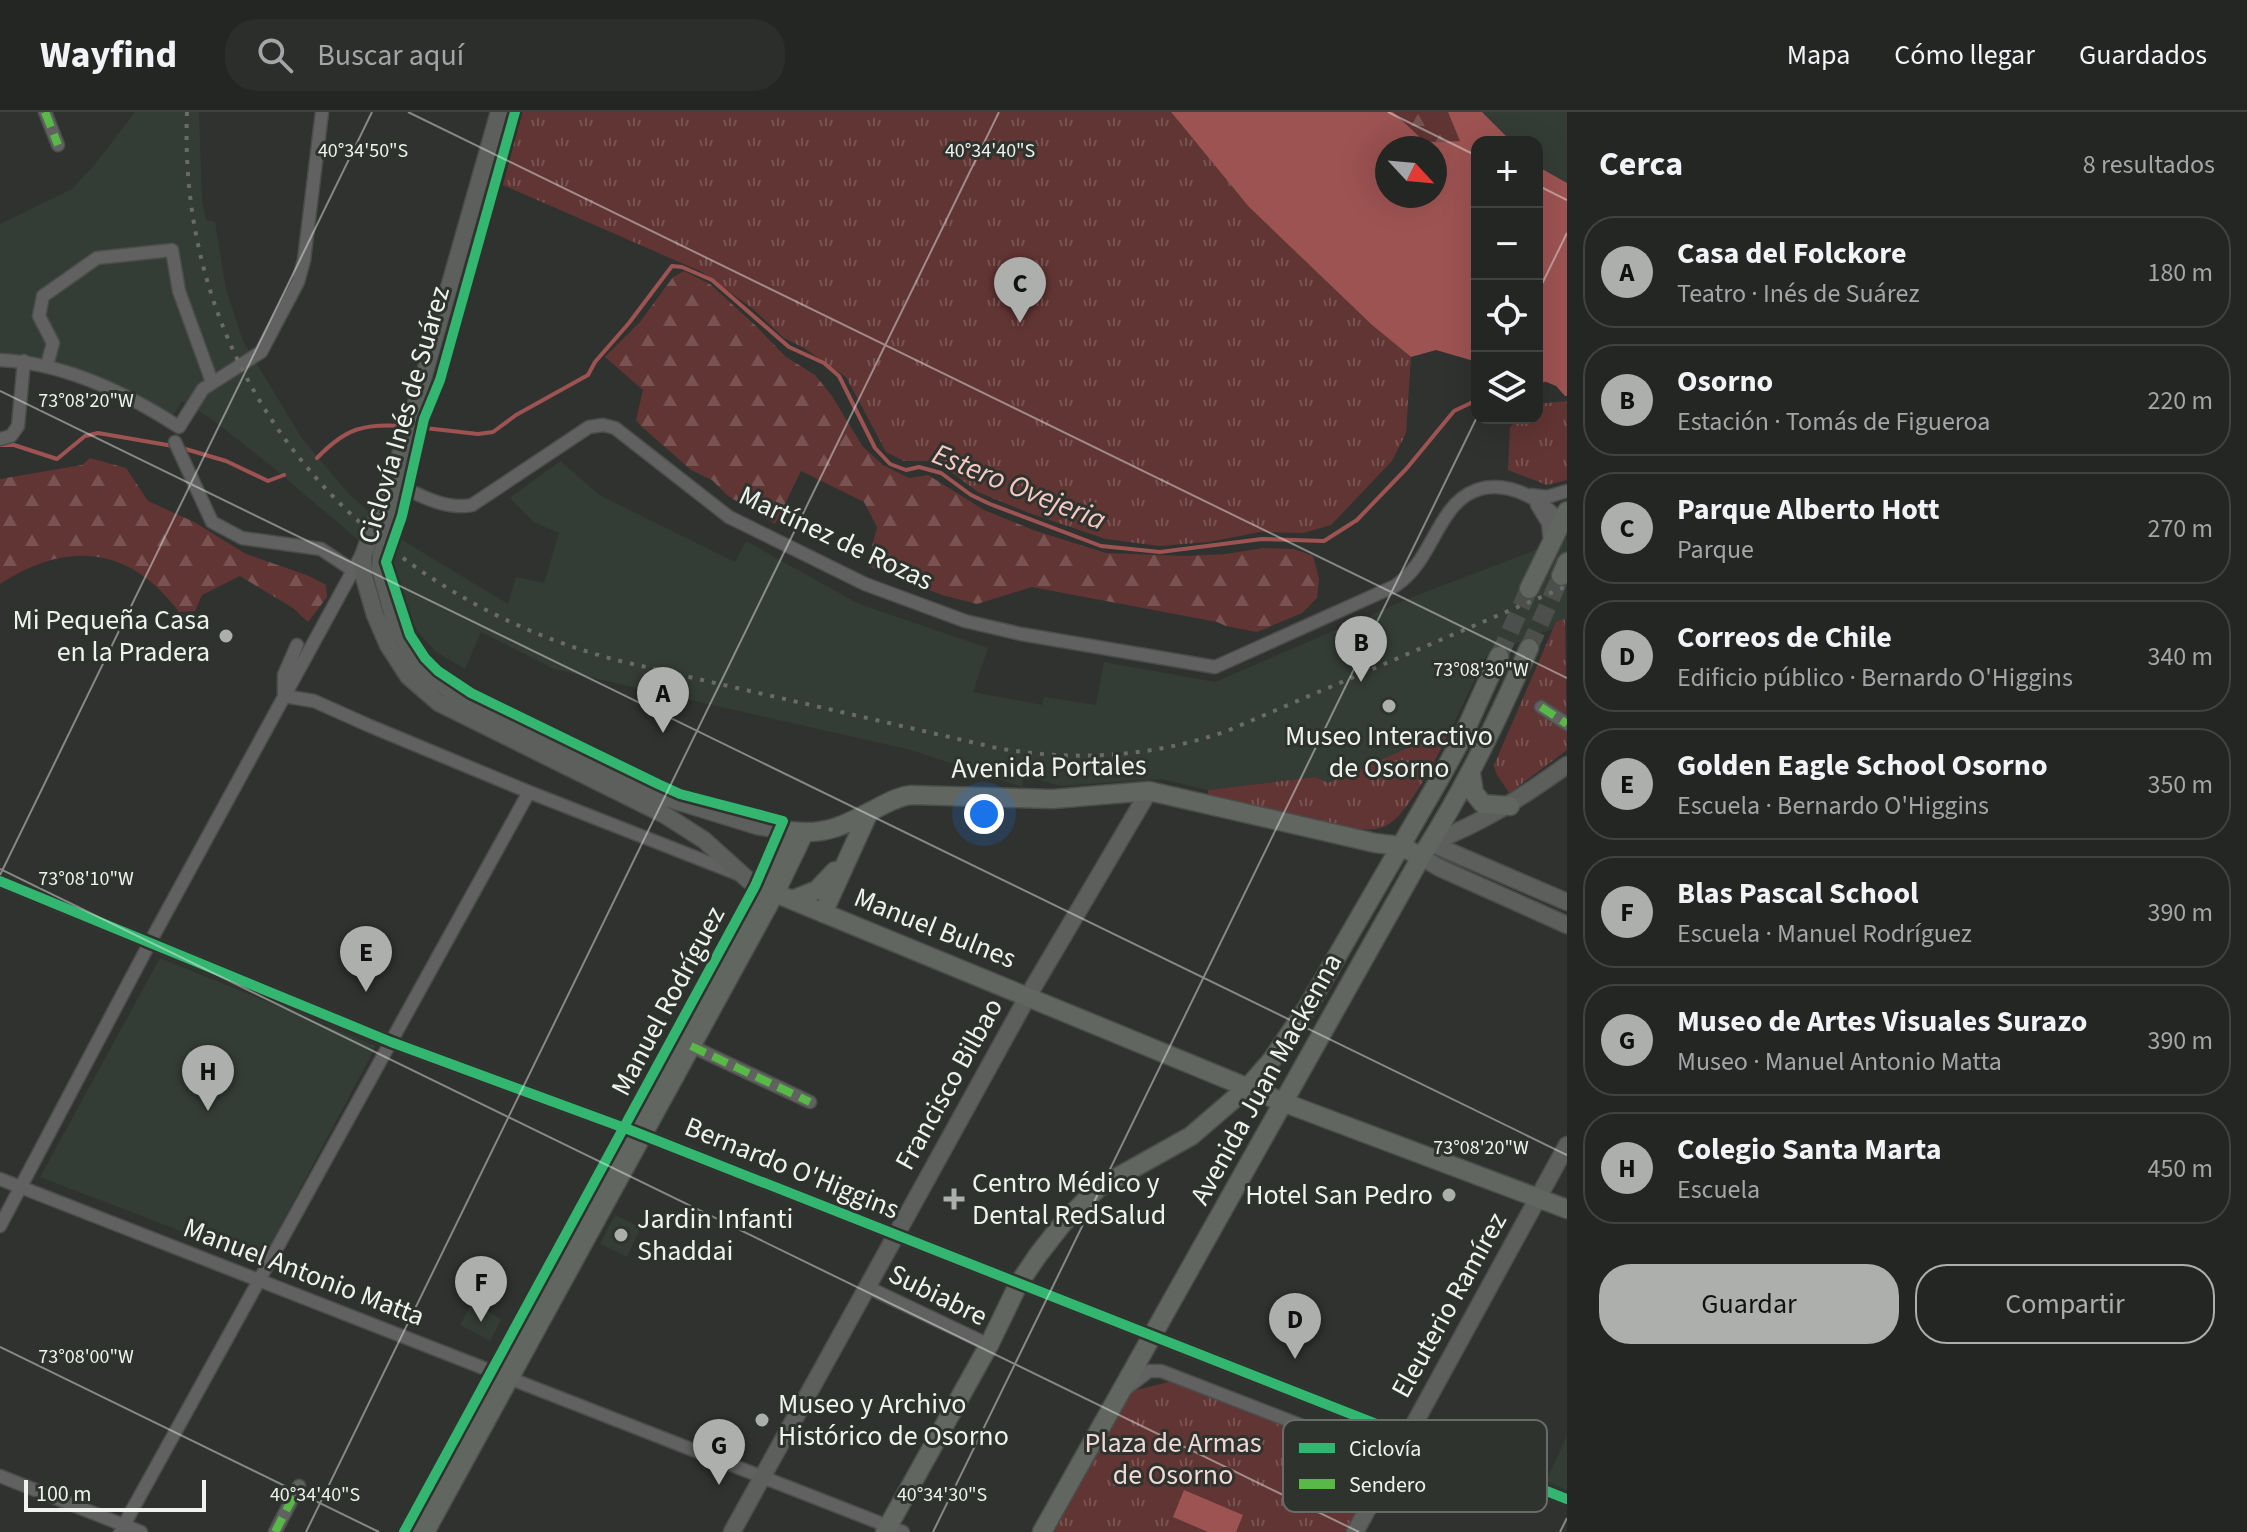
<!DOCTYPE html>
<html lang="es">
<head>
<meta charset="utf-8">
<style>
  body { margin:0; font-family:"Source Sans 3",sans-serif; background:#2b2e2b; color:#f1f3f6 }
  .controls { position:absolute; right:24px; top:24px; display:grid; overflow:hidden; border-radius:16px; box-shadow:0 8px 32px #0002 }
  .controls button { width:72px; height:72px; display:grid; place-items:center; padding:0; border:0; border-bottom:2px solid #404341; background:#232623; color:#f1f3f6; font:40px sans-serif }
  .compass { position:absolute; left:1375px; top:24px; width:72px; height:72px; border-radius:50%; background:#232623; box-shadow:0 8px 32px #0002; rotate:116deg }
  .scale { position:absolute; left:24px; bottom:20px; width:182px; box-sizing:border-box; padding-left:8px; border:4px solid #eff2ef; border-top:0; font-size:22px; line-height:28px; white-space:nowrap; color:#eff2ef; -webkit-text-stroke:6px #2e332e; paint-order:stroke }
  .you { position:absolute; left:984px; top:702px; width:28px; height:28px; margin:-20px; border:6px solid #fff; border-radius:50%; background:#1a73e8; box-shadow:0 0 0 12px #1a73e833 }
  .badge { display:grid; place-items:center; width:52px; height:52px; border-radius:50%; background:#acafac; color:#111; font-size:26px; font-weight:700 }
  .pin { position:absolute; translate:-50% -66px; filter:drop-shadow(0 2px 4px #0008) }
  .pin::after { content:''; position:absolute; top:42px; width:28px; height:24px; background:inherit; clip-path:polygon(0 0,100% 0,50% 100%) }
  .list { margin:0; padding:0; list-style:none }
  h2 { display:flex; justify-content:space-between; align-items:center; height:104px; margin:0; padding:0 32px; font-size:34px }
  h2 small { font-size:26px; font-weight:400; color:#a3a5a6 }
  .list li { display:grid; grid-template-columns:52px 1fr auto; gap:24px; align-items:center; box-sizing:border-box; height:112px; margin:0 16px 16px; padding:0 16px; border:2px solid #404341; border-radius:32px }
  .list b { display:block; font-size:30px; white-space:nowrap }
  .list p { margin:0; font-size:26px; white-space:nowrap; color:#a3a5a6 }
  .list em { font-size:26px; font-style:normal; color:#a3a5a6 }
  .actions { display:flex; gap:16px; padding:24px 32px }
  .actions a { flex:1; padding:18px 0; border:2px solid #acafac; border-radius:32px; text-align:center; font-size:28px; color:#acafac }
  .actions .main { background:#acafac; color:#111 }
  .icon { flex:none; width:44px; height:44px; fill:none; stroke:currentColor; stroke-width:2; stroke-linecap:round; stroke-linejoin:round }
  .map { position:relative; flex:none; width:1567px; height:1420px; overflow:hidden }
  header { display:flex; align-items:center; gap:48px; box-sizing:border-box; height:112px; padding:0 40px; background:#232623; border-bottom:2px solid #404341 }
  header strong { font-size:38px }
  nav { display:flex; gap:44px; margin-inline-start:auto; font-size:28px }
  .search { width:560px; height:72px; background:#2b2e2b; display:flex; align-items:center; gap:20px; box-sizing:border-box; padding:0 28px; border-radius:32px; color:#a3a5a6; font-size:30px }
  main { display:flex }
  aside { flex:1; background:#232623 }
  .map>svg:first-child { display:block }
  .built { fill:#343d35 }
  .forest { fill:url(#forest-firs) }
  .park { fill:url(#park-tufts) }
  .water { fill:#9d5352; fill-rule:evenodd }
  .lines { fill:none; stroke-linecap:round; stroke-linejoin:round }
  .stream { stroke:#9d5352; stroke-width:4 }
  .primary-tunnel { stroke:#4c4f4c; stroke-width:18; stroke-dasharray:18 9; stroke-linecap:butt }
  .street-casing { stroke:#4b4d4b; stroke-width:15 }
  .secondary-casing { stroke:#4b4d4b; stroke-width:19 }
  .primary-casing { stroke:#4b4d4b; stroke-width:21 }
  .street { stroke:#606160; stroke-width:12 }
  .secondary { stroke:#5c5f5c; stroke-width:16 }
  .primary { stroke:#616661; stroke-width:18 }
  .rail { stroke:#696a69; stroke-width:4; stroke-dasharray:4 8; stroke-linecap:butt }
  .quiet { stroke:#58b947; stroke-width:8; stroke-dasharray:16 8; stroke-linecap:butt }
  .cycleway-casing { stroke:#2e332e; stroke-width:15 }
  .cycleway { stroke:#33b770; stroke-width:10 }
  .ticks { fill:none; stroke:#eff2ef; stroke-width:2; stroke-opacity:0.45 }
  .poi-dot { fill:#acafac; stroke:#2e332e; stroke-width:3 }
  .labels { text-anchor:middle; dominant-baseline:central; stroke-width:6; stroke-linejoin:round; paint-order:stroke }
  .street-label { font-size:28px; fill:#eff2ef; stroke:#2e332e }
  .poi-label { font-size:28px; fill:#eff2ef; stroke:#2e332e; text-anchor:start }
  .park-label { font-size:28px; fill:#f1d8d7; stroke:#2e332e }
  .water-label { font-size:30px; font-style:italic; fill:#f8c8c5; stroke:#2e332e }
  .key { fill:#2e332e; stroke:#686c68; stroke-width:2 }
  .key-label { font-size:22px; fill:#eff2ef }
  .ticks-label { font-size:20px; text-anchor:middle; fill:#eff2ef; stroke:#2e332e; stroke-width:6; stroke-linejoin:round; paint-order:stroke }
</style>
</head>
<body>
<header>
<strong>Wayfind</strong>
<div class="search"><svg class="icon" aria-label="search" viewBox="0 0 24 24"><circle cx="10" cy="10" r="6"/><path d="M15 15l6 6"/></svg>Buscar aquí</div>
<nav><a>Mapa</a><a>Cómo llegar</a><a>Guardados</a></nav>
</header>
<main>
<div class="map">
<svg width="1567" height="1420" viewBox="0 0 1567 1420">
  <defs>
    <pattern id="forest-firs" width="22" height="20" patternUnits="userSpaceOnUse" patternTransform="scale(2)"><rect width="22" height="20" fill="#613534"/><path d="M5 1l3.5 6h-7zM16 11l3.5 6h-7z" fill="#785352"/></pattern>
    <pattern id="park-tufts" width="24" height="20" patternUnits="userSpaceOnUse" patternTransform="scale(2)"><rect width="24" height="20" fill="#613534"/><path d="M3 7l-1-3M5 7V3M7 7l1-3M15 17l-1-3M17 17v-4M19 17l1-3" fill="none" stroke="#785352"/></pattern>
  </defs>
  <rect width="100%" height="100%" fill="#2f322f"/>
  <!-- built -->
  <path class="built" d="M135,0h64l3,87 4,21 9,2 11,67 17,52 60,99 46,54 50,44 109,66 8,-27 28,6 15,-50 -25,-11 -24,-24 50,-37 41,35 134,66 11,-21 113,63 129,44 -15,44 69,13 2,-8 52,8 8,-43 111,20 200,-86 152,-58v84l-1,-3 -10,3 -2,6 -68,28 -35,73 -123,54 -14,-6 -106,13 -47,-11 -101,7 -36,-11 -2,12 -111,-37 -357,-81 -73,-37 -16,37 -30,-18 -17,-19 -15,-28 -7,-32 -126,-107 -60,-47 -28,-17 -15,24 -28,-15 -68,-31 -24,-6 -47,-7v-142l72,-35 24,-26z
    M1482,0h85v71l-30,-17v-24h-25z
    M160,846l216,88 -115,216 -221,-85z
    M615,1103l26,12 -14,30 -27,-13z
    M473,1189l28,19 -11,21 -30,-16z
    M1567,1324v54l-21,-9z"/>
  <!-- forest -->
  <path class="forest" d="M1393,0h55l13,29 -37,1z
    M684,159l26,13 47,43 29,30 29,18 17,21 31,51 20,18 26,13 19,-3 56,35 52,21 70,22 79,3 41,-2 37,-6 31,1 19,7 6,23 -2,19 -15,15 -45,19 -31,-6 -9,-4 -185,-35 -55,17 -35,-9 -75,-29 10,-39 -13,-25 -63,-31 -26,53 -47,-28 -16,-16 -21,-10 -50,-44 -5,-6 7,-30 -38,-33 35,-35 33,-45z
    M90,346l36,10 22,33 46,21 52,32 63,22 17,9 1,12 -19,25 -15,-14 -53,-32 -38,19 -7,16 -16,1c-49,-66 -112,-72 -179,-28v-105l82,-14z"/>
  <!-- park -->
  <path class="park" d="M522,0h649l78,95 123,118 39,32 -5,76 -14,28 -61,64 -28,8 -43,-1 -51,10 -50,4 -53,-7 -77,-26 -51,-21 -42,-31h-32l-18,-9 -40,-75 -42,-29 -20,-10 -31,-29 -51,-37 -199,-87z
    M1567,289v79l-20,5 -39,-15 2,-43 10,-9h17v-14z
    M1565,506l2,132 -58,43 -13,-20 -2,-8 62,-143z
    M1451,617c-12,24 -41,82 -62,95 -10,6 -19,6 -31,5l-150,-34v-5l107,-13 13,6z
    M1173,1269l173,67 23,31 2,9 -23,44h-297l77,-140z"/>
  <!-- water -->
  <path class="water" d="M1171,0h222l32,30 35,-1 -12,-29h34l30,30h-35v220l-41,-12 -25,7 -39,-32 -123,-118zM1387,36h48v48h-48z
    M1537,54l30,17v213h-2l-9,-10 -19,-8z
    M1184,1378l59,25 -7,17h-28l-35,-15z"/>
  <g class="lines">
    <!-- stream -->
    <path class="stream" d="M1537,270l7,-2
      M416,315l62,7 15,-2 23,-17 72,-40 7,-13 34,-39 43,-57 10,1 30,13 77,67 35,16 15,13 36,72 15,16 16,6 13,-3 22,6 30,22 19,9 111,42 59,6 102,-13 62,2 33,-21 50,-52 47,-57 23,-11
      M0,333h14l43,14 28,-23 13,-3 75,13
      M182,336l44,13 42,20 16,-6
      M317,346c28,-29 46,-35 86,-32"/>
    <!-- primary-tunnel -->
    <path class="primary-tunnel" d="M1529,536l32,-72
      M1499,544l30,-67"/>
    <!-- street casing -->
    <g class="street-casing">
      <path id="street" d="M45,0l13,33
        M0,248c64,3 125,32 179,67l24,-38 58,-37 37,-70 6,-22 18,-148
        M47,253l6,-22 -14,-27 4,-20 54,-38 75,-8 7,41 33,91
        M0,327l11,-3 7,-10 6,-65
        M175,330l37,80 30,16 79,11 33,22
        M400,374c23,11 47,24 72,19l117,-78 14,-2 12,3 114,89 136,67 100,37 56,13 194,33 180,-81c28,-19 35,-48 54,-74 33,-46 88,-21 116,14
        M1531,383l16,2 20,-6
        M1537,393l11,18 2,19
        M284,584l30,5 56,25 159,66 209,82
        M284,584v-21l13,-30
        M1541,595l26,17
        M0,769l391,161 239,88 937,369
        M691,934l119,56
        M0,1067l903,353
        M0,1114l155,-293 207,-379
        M867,1175l122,58
        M1127,1276l22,-17h12l178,69 28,22 7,10 4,17
        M0,1364l141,56
        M120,1420l409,-740
        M275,1420l24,-46"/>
    </g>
    <!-- secondary casing -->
    <g class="secondary-casing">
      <path id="secondary" d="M499,0l-93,327 -43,117 1,21 11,38 13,30 20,31 31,27 226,112 39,25 51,46 18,7
        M403,353l-8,49 -14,41 -1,14 16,58 26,42 35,27 203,100 97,30 32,5
        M1430,731c54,-21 91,-45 137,-78
        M1430,731l137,59
        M1421,745l19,11 127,57
        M732,1420l296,-536 121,-205
        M1355,1420l212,-387"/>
    </g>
    <!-- primary casing -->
    <g class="primary-casing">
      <path id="primary" d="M1561,464l6,-14
        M1529,477l38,-78
        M1471,662l3,19 9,11 27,2
        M775,781l510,210 282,106
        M792,788l25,-10 18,-19
        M823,801l46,-101
        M408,1420l222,-402 131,-242 28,-57c39,5 58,-7 92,-25 10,-5 19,-10 30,-11l142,4 96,-8 226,52 26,3 20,11
        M425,1420l350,-639 29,-60
        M885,1420l104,-187 30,-62 19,-28 25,-32 35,-35 93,-52 58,-50 22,-25 36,-53 132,-228 22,-40 38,-84
        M1042,1420l379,-675c43,-67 76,-136 108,-209"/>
    </g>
    <!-- street -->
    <use href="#street" class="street"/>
    <!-- secondary -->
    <use href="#secondary" class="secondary"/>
    <!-- primary -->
    <use href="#primary" class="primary"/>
    <!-- rail -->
    <path class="rail" d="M187,0c-11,271 178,483 433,549l377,87c78,14 155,9 230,-17l340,-145"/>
    <!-- quiet -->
    <path class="quiet" d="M45,0l13,33
      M1541,595l26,17
      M691,934l119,56
      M275,1420l24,-46"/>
    <!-- cycleway casing -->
    <g class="cycleway-casing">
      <path id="cycleway" d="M0,769l391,161 239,88 937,369
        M404,1420l351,-646 28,-65 -103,-27 -22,-10 -187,-91 -33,-22 -13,-13 -15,-23 -24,-73 16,-46 22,-97 16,-39 75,-268"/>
    </g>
    <!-- cycleway -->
    <use href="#cycleway" class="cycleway"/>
  </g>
  <!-- ticks -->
  <path class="ticks" d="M408,0l1159,566M1388,0l89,44M1537,73l30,15M1537,182l30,-61M0,279l1567,764M0,757l1359,663M0,763l372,-763M0,1235l379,185M306,1420l693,-1420M933,1420l544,-1115M1560,1420l7,-14"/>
  <!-- markers -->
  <g class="poi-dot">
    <circle cx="226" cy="524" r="8"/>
    <circle cx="1389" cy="594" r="8"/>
    <circle cx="1449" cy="1083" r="8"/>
    <path d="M950 1075h8v8h8v8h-8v8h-8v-8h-8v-8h8z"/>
    <circle cx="621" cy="1123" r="8"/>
    <circle cx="762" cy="1308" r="8"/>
  </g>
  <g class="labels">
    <!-- street labels -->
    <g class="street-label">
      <text transform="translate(404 303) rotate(-74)">Ciclovía Inés de Suárez</text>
      <text transform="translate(836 426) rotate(25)">Martínez de Rozas</text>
      <text transform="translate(1049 655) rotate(-1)">Avenida Portales</text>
      <text transform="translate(935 816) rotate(22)">Manuel Bulnes</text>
      <text transform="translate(668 889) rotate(-62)">Manuel Rodríguez</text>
      <text transform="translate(1266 967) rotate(-61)">Avenida Juan Mackenna</text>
      <text transform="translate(949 972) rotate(-61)">Francisco Bilbao</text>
      <text transform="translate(792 1056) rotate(22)">Bernardo O'Higgins</text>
      <text transform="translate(304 1160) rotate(21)">Manuel Antonio Matta</text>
      <text transform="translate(938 1183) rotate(26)">Subiabre</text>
      <text transform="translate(1449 1193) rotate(-61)">Eleuterio Ramírez</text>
    </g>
    <!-- poi labels -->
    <g class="poi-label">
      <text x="210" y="508" text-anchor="end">Mi Pequeña Casa<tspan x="210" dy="32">en la Pradera</tspan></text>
      <text x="1389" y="624" text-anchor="middle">Museo Interactivo<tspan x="1389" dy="32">de Osorno</tspan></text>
      <text x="972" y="1071">Centro Médico y<tspan x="972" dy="32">Dental RedSalud</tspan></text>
      <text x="1433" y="1083" text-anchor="end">Hotel San Pedro</text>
      <text x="637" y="1107">Jardin Infanti<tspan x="637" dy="32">Shaddai</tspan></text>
      <text x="778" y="1292">Museo y Archivo<tspan x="778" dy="32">Histórico de Osorno</tspan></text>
    </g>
    <!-- park labels -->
    <g class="park-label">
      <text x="1173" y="1331">Plaza de Armas<tspan x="1173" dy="32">de Osorno</tspan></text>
    </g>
    <!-- water labels -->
    <g class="water-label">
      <text transform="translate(1019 375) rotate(22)">Estero Ovejeria</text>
    </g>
  </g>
  <!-- legend -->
  <rect x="1283" y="1308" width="264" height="92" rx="12" class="key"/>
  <rect x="1299" y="1331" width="36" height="10" fill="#33b770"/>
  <rect x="1299" y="1367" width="36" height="10" fill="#58b947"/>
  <g class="key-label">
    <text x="1349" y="1344">Ciclovía</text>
    <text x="1349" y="1380">Sendero</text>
  </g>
  <g class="ticks-label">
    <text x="363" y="45">40°34'50"S</text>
    <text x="990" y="45">40°34'40"S</text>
    <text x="86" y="295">73°08'20"W</text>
    <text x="1481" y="564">73°08'30"W</text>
    <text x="86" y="773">73°08'10"W</text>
    <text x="1481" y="1042">73°08'20"W</text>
    <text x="86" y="1251">73°08'00"W</text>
    <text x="315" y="1389">40°34'40"S</text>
    <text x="942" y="1389">40°34'30"S</text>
  </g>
</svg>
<div class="controls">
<button>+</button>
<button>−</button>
<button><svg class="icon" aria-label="locate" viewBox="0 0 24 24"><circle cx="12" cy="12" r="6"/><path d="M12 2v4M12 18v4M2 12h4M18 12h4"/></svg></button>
<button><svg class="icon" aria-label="layers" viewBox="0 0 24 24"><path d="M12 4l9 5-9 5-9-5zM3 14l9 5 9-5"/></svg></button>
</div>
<svg class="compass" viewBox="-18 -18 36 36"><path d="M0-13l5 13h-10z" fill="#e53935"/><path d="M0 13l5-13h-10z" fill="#a3a5a6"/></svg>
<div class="scale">100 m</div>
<div class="you"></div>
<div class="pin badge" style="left:663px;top:621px">A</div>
<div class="pin badge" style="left:1361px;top:570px">B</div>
<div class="pin badge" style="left:1020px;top:211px">C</div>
<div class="pin badge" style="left:1295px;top:1247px">D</div>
<div class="pin badge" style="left:366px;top:880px">E</div>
<div class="pin badge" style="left:481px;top:1210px">F</div>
<div class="pin badge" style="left:719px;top:1373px">G</div>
<div class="pin badge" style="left:208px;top:999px">H</div>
</div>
<aside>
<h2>Cerca<small>8 resultados</small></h2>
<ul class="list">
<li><span class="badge">A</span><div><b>Casa del Folckore</b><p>Teatro · Inés de Suárez</p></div><em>180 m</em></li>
<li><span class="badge">B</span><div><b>Osorno</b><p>Estación · Tomás de Figueroa</p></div><em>220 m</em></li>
<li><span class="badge">C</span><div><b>Parque Alberto Hott</b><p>Parque</p></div><em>270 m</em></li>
<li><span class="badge">D</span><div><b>Correos de Chile</b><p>Edificio público · Bernardo O'Higgins</p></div><em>340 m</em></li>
<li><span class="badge">E</span><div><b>Golden Eagle School Osorno</b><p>Escuela · Bernardo O'Higgins</p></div><em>350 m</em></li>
<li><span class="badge">F</span><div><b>Blas Pascal School</b><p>Escuela · Manuel Rodríguez</p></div><em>390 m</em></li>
<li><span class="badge">G</span><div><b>Museo de Artes Visuales Surazo</b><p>Museo · Manuel Antonio Matta</p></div><em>390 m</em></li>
<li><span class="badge">H</span><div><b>Colegio Santa Marta</b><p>Escuela</p></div><em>450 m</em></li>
</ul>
<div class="actions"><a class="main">Guardar</a><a>Compartir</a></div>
</aside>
</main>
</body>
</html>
